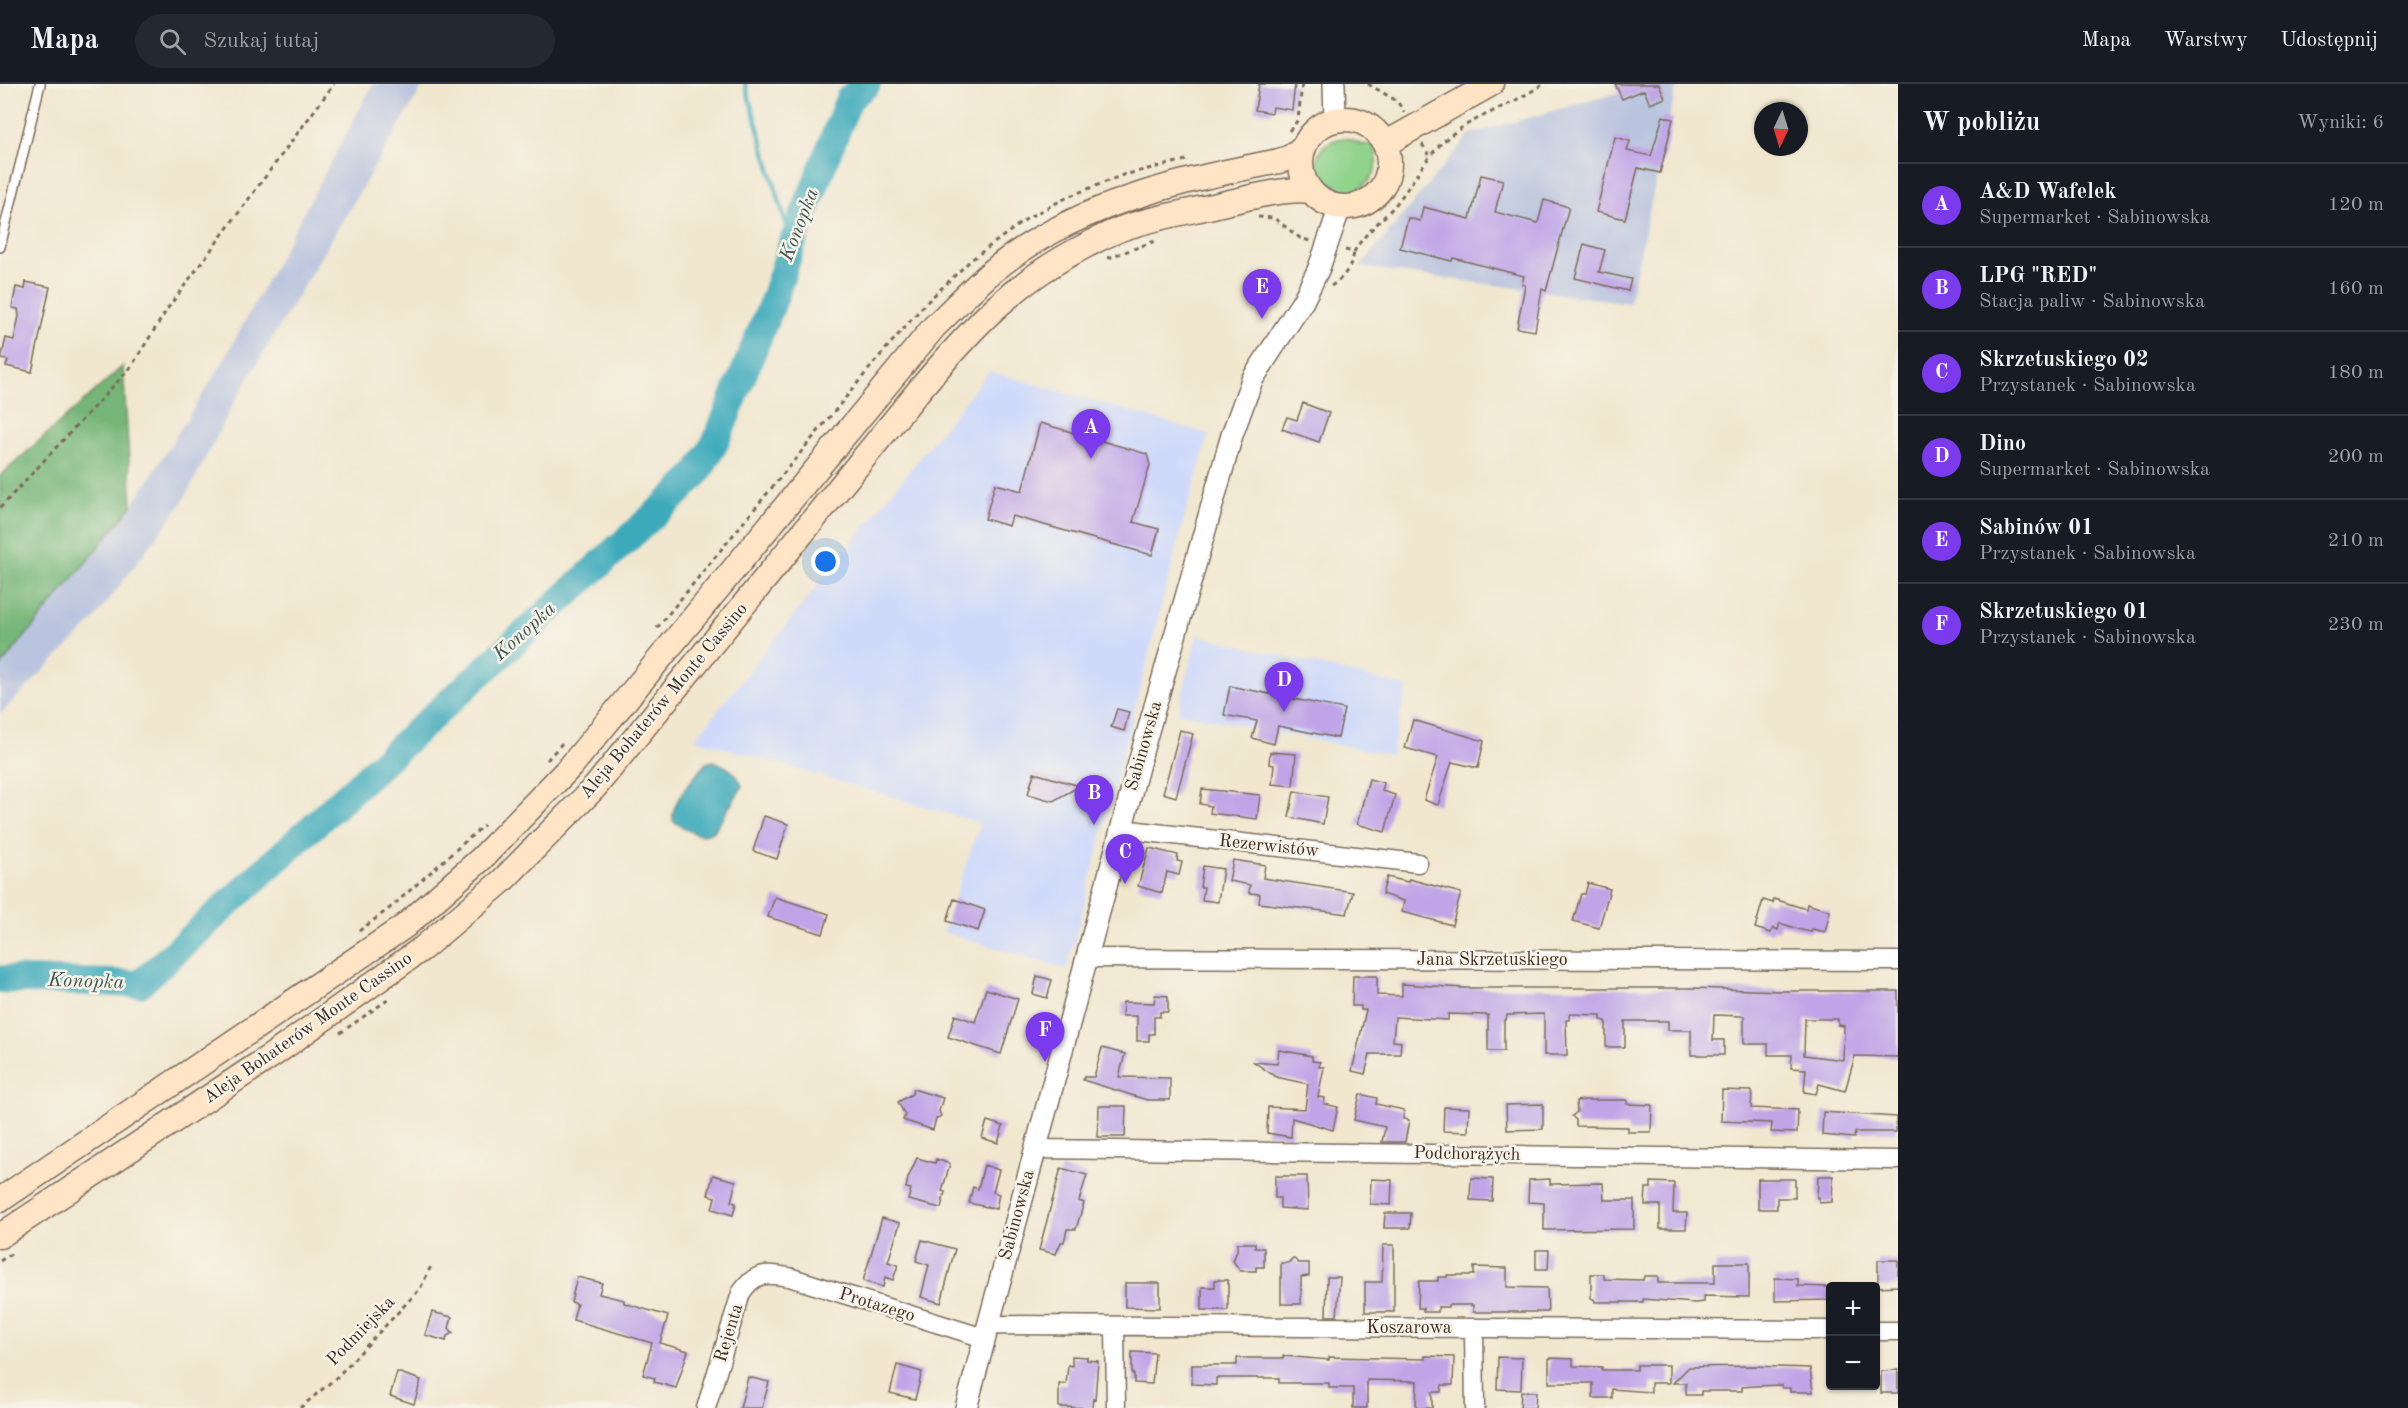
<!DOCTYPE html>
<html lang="pl">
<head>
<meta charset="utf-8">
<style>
  body { margin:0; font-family:"Old Standard TT",serif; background:#242831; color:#f1f3f6 }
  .controls { position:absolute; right:18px; bottom:18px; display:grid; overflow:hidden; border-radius:6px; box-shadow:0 2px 4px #0004 }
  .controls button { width:54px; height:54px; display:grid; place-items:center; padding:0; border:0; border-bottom:2px solid #363941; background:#171b24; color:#f1f3f6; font:30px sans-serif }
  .compass { position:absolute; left:1754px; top:18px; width:54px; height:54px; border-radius:50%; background:#171b24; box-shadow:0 2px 4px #0004; rotate:184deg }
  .you { position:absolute; left:826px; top:478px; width:21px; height:21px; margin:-15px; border:4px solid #fff; border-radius:50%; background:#1a73e8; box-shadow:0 0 0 9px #1a73e833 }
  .badge { display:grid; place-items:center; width:39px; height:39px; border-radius:50%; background:#7c3aed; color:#fff; font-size:20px; font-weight:700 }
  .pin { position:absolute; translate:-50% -50px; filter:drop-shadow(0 2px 3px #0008) }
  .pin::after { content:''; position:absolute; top:32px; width:21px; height:18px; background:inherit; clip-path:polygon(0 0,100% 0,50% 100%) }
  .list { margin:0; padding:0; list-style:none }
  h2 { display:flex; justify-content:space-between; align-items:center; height:78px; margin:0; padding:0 24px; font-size:26px }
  h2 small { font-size:20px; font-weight:400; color:#9ea1a6 }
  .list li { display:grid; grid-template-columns:39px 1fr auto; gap:18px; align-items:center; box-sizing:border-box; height:84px; padding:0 24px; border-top:2px solid #363941 }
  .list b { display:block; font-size:22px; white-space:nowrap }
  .list p { margin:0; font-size:20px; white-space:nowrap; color:#9ea1a6 }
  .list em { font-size:20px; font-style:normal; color:#9ea1a6 }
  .icon { flex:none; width:33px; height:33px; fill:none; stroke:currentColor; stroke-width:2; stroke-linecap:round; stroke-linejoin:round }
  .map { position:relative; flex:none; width:1898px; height:1324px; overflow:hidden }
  header { display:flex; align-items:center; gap:36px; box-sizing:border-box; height:84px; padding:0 30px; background:#171b24; border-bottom:2px solid #363941 }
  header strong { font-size:28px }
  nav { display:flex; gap:33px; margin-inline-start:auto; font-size:21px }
  .search { width:420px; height:54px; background:#242831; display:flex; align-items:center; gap:15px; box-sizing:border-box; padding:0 21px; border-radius:33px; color:#9ea1a6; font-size:22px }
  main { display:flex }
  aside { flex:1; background:#171b24 }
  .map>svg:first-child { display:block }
  .built { fill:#cfdafa }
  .industrial { fill:#bac4de }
  .green { fill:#90d38b; stroke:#667e54; stroke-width:1.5 }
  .forest { fill:#74b577; stroke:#58704a; stroke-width:1.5 }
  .water { fill:#3daabb; stroke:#3c6a6c; stroke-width:1.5 }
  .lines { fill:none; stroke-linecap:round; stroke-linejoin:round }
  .stream { stroke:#3daabb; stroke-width:4.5 }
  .river { stroke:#3daabb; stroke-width:28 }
  .building { fill:#bfa4e7; fill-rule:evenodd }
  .service-casing { stroke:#7b6c5c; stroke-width:12 }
  .minor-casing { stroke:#7b6c5c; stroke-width:21 }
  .tertiary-casing { stroke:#7b6c5c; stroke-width:24 }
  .secondary-casing { stroke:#7b6c5c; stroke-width:27 }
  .path { stroke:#7b6c5c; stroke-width:3; stroke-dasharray:4.5 4.5; stroke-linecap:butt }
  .service { stroke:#fff; stroke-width:9 }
  .minor { stroke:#fff; stroke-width:18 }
  .tertiary { stroke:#fff; stroke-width:21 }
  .secondary { stroke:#ffe4c6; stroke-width:24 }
  .labels { text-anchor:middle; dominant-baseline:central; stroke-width:5; stroke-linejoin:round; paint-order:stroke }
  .street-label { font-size:18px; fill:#3b2a1e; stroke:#f7f3e8 }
  .water-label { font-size:20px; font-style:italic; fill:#3c5755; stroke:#f7f3e8 }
</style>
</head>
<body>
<header>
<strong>Mapa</strong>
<div class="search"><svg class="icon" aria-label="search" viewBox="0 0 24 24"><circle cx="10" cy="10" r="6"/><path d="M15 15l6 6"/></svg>Szukaj tutaj</div>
<nav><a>Mapa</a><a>Warstwy</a><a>Udostępnij</a></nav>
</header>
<main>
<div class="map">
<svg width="1898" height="1324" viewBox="0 0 1898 1324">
  <rect width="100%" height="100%" fill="#f7f3e8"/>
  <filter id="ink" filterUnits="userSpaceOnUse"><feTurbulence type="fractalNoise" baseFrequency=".0167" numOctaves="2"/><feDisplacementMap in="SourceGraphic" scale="12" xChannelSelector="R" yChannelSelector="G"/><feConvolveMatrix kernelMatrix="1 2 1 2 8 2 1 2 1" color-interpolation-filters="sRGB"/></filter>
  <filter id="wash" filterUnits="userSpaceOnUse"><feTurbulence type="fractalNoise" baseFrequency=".008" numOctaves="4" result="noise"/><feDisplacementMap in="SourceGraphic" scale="24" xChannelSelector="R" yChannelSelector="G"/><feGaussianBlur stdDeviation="1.35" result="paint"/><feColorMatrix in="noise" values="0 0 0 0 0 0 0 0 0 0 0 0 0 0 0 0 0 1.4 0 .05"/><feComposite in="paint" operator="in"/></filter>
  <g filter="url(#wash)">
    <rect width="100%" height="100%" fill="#f1e7cf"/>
    <!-- built -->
    <path class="built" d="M989,287l220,63 -26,89 -116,446 -124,-37 37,-109 -285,-84z
      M1197,551l210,52 -16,68 -213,-43z"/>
    <!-- industrial -->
    <path class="industrial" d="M373,0h51l-189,317 -53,102 -90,119 -92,92v-47l132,-161 91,-144z
      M1650,0h27l-48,219 -269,-36 110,-133z"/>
    <!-- green -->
    <path class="green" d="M1346,54l17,7 10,-1c2,6 4,12 4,19 -2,13 -15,29 -29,28 -12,-1 -21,-13 -34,-17 2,-21 9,-35 32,-36z"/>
    <!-- forest -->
    <path class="forest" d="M123,282l9,140 -132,161v-191z"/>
    <!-- water -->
    <path class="water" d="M714,677c13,6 25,12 28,26l-28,44c-15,10 -28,-2 -41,-10 -3,-20 21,-42 33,-58z"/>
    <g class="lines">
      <!-- stream -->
      <path class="stream" d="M745,0l47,160"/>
      <!-- river -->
      <path class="river" d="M0,895l140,5 539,-492 19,-20 18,-31 58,-142 18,-55 57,-145 18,-15"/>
    </g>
    <g id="blocks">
      <!-- building -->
      <path class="building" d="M1259,0h36l-3,26 -19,-3 -1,6 -17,-3z
        M1615,0h44l6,14 -15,6 -6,-14 -22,9z
        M1663,32l10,3 -13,54 -22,-5 -13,51 -29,-7 19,-75 15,4 -3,10 24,5z
        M1481,91l22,5 -8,32 43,11 6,-23 25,7 -23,84 -4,-2 -7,42 -18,-3 8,-43 -3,-1 2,-8 -71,-18 -1,3 -52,-13 8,-30 12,3 3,-14 47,12z
        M1584,160l21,6 -6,22 32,7 -3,12 -53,-13z
        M26,198l24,5 -18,85 -26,-6 2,-6 -7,-1 5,-21 8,2 5,-24 -1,-7 -6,-1 4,-21 9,2z
        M1303,319l26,10 -10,29 -37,-13 5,-12 10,3z
        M1040,339l107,31 3,11 -17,57 26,7 -7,26 -140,-39 -3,10 -24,-7 10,-35 27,7z
        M1230,602l114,23 -6,29 -60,-12 -4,18 -22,-6 5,-17 -33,-6z
        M1117,625l12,3 -5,19 -13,-4z
        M1413,636l71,21 -6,27 -26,-6 -14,43 -14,-5 14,-43 -33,-9z
        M1180,646l13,4 -17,63 -13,-4z
        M1270,668l26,2 -3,32 -21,-2 2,-19 -5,-1z
        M1034,689l46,13 -27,15 -25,-7z
        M1369,695l15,4 -2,8 13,4 -10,37 -28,-8z
        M1202,705l58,6 -3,24 -47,-6 1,-7 -11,-2z
        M1294,707l34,6 -5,27 -34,-7z
        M764,732l24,8 -11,35 -24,-8z
        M1149,764l29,7 -1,6 5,1 -3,13 -12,-3 -5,21 -24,-7z
        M1233,776l32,5 -2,13 90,14 -6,22 -88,-11 1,-9 -11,-1 1,-8 -21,-4z
        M1203,782l20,3 -5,33 -16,-2 2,-13h-4z
        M1387,793l21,5 1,-3 52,14 -9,32 -50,-13 2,-11 -22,-7z
        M1588,799l22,6 -11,39 -26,-7 8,-27h4z
        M775,813l54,17 -6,20 -55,-17z
        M954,815l31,11 -7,21 -31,-10z
        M1774,815l32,10 1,-5 23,7 -5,21 -13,-3 -1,3 -10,-2 -21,-7 -2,7 -5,-2 -2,5 -16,-5 8,-28 10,3z
        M1037,892l15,4 -5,18 -14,-4z
        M1353,892h24v19l25,1v-12l62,4h227l92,3h115v66l-43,-1 -10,35 -26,-7 -3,10 -12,-2 2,-23 -15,-1 1,-13h-24v-11h-24v-28l-30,-1 -1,25h11v15h-33v-25h-23v-9h-43v26h-19v-26l-5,-1v-5l-32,-1v6h-3l1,35h-23v-41l-37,1 -1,5h-2v31h-16v-36l-40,-1v6l-53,-3 -2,24 8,1 -1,12h-30l-5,20 -13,-3 14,-61h-5v-4h-9zM1805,935h33v6l6,1 -1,34 -39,-5z
        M986,905l32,10 -17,55 -53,-17 7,-22 20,7z
        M1155,911l13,1v16h-8v5h-6v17h-5v7h-12v-25h-15l1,-14 31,1z
        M1102,964l23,6 -6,23 51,1v22h-23l-64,-20 1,-3h10z
        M1279,966l33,6v5l8,1 -1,5h5l-6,30 7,1 -1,6 14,3 -5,23 -41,-12 -1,19 -24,-4 1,-26 37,2 3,-25 -32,-7 -22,-15 23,2z
        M913,1005l30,9 -4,13 2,5 -5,3 -3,11 -30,-10 2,-5 -7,-13 14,-8z
        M1722,1006l30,1 -1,17 47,2 -1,23 -26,-1 1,-9 -51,-2z
        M1360,1010l17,4 -1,6 28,6 -1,9 6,1 -4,22h-23l3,-15 -31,-7z
        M1585,1016h42v4l25,1 -1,27h-23v-5l-52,-1v-6l-4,-4 5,-4 -1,-11z
        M1543,1020v25l-36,1 -1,-25z
        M1099,1022h27l-1,31h-27z
        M1444,1023l25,1 -1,24 -25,-1z
        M1823,1028l73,5v15h-41l-1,6 -32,-3z
        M987,1037l16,5 -5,17 -16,-5z
        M917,1074l18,5 1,-4 14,5 -8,27 3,1 -4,16 -33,-8 3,-11 -5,-1 2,-10z
        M984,1081l15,5 -6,22 6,2 -3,15 -27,-6 4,-16 5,2z
        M1061,1084l26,7 -8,26 5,2 -8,26h-9l-3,13h-3l-5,12 -17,-4z
        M713,1091l23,6 -5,21 5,1 -3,12 -21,-6 3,-12 -7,-2z
        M1275,1092h32l1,34 -28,-2v-10h-5z
        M1818,1092h15l-1,26 -13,1v-5h-2z
        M1471,1094l22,1 -1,22 -22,-1z
        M1371,1095l21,1 -1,25 -21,-1z
        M1550,1095v5l53,-1 1,17h30v29l-90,1v-27l-16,-1 1,-22z
        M1758,1095h37v19h-18v11h-19z
        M1651,1098l23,1 -1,30h14l-1,16h-26v-24h-15l1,-17h5z
        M1385,1129h26l-1,15h-26z
        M882,1134l18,5 -12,39 10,3 -5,15 -8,-3 -2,10 -20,-6z
        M922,1156l33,9 -14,54 -20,-6 8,-32 -13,-4z
        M1237,1159h18v5h9v19h-8v4h-16l-7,-10 4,-10z
        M1383,1161h11v67h-29v-30h17z
        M1536,1166h13l-1,19h-12z
        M1293,1174l6,5h10v13l-8,1v27h-20v-41h7z
        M1878,1176h20v26l-20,1z
        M1715,1179h34v34l-45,-1v6l-9,1 -52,-4v3h-48l-1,-3h-3v-25h13v5l39,1 1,-4h14v7h57z
        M1474,1183l33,1v19l40,1 1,24h-75v-7h-25v2h-10v5h-15v-4h-5l1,-27h19v-4h9v-2h27z
        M577,1193l25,6 -3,11 25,6v3l44,13 -8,27 28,8 -12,37 -22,-6 1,-4 -12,-3 9,-32 -79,-23 4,-16 -6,-2z
        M1327,1193h13l-3,39h-11z
        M1775,1194l23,1v7l32,1v13l-55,1z
        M1215,1196h13v30h-26v-23h13z
        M1125,1199h35v25l-35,-1z
        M432,1228l20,5 -3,11 4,5 -6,3 -1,5 -21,-6z
        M1132,1268l23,1 -3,31 -18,-1v-9h-2z
        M1072,1272l15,1v3l11,1 -3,39 -2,-1 -1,9 -33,-1v-23h7l2,-19 4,1z
        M1283,1272l46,4v-3l96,2v-3l29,1 -1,28h-11l-1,7h-9v16h-16l1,-27 -50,-1v28h-14v-20h-24v-5h-50v-5h-63v7l-24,-1v-19h45v-7h46z
        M1498,1273l24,1 -1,32 -24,-1z
        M1549,1274l24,1v7l29,1v3h35v-5h32v18h-18v9l-39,-3v9h-19v-15h-44z
        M897,1281l25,7 -7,27 -25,-6z
        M1753,1282l57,2 3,24h-23v-4h-8v-3l-28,1 -12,1v4h-41v4h-15v-12h-13l16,-16z
        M1898,1286v23h-17v-22z
        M397,1288l24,8 -7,24 -24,-8z
        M748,1293l21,5 -7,26h-22z
        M1521,1308h15l-1,16h-15z"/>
    </g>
  </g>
  <g filter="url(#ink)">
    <use href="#blocks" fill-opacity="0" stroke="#7b6c5c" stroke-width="1.5"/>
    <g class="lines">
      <!-- service casing -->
      <g class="service-casing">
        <path id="service" d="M0,163l40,-163"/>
      </g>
      <!-- minor casing -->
      <g class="minor-casing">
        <path id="minor" d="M1121,745l297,34
          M1086,874l812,3
          M1035,1065l863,11
          M988,1241l842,5
          M1115,1242l1,82
          M1474,1244l1,80
          M1876,1247h22
          M706,1324l35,-115c14,-21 24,-20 48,-16l195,61"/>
      </g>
      <!-- tertiary casing -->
      <g class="tertiary-casing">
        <path id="tertiary" d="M1334,0l1,36
          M966,1324l176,-656 90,-317 20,-55 51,-79 16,-33 21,-61"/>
      </g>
      <!-- secondary casing -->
      <g class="secondary-casing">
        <path id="secondary" d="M1301 79a44 44 0 1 1 88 0a44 44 0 1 1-88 0Z
          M1385,60l106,-60
          M0,1116l405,-274 76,-67 90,-93 363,-439c20,-19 39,-40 60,-57 81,-66 185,-89 285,-109l12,-4 14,-12
          M0,1152l274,-182 149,-106 79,-67 93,-94 325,-398c52,-61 93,-107 167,-144 14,-7 30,-16 46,-20 26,-8 53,-13 80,-19 27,-6 71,-19 98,-15"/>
      </g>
      <!-- path -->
      <path class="path" d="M1368,0l29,17 7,11
        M1289,47l9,-11 4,-36
        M1422,60l7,11
        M1258,133l16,1 26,20 10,3
        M1345,166l9,2c10,-19 28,-31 42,-48 21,-26 32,-54 62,-74 26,-17 58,-27 85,-46
        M1108,174l50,-18
        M1331,202c12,-7 20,-19 23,-33
        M0,424l131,-141 37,-59 166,-224
        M657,544l221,-270 47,-54 46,-44 58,-43 41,-21 53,-21 63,-15
        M547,676l18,-20
        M359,847l31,-23 94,-83
        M340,949l49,-34
        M0,1177l11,-7
        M300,1324l37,-31 83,-88 12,-25"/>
      <!-- service -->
      <use href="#service" class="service"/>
      <!-- minor -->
      <use href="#minor" class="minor"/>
      <!-- tertiary -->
      <use href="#tertiary" class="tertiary"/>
      <!-- secondary -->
      <use href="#secondary" class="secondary"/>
    </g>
  </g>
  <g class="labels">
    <!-- street labels -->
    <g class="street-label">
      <text transform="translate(664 617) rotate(-50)">Aleja Bohaterów Monte Cassino</text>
      <text transform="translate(1144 662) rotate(-74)">Sabinowska</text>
      <text transform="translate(1269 762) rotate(6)">Rezerwistów</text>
      <text x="1492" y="876">Jana Skrzetuskiego</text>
      <text transform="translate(308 944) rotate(-35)">Aleja Bohaterów Monte Cassino</text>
      <text transform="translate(1467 1070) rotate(1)">Podchorążych</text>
      <text transform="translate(1017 1131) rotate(-75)">Sabinowska</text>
      <text transform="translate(877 1221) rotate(17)">Protazego</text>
      <text x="1409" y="1244">Koszarowa</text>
      <text transform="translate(361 1247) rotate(-46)">Podmiejska</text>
      <text transform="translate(729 1249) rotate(-73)">Rejenta</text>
    </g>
    <!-- water labels -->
    <g class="water-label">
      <text transform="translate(800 141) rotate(-69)">Konopka</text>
      <text transform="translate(525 548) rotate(-42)">Konopka</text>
      <text transform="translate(86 898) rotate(2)">Konopka</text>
    </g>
  </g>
</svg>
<div class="controls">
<button>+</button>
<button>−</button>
</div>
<svg class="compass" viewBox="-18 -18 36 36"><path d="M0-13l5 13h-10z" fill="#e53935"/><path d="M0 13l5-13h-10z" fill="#9ea1a6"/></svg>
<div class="you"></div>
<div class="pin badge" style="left:1091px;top:375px">A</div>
<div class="pin badge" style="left:1094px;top:741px">B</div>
<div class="pin badge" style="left:1125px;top:800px">C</div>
<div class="pin badge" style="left:1284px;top:628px">D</div>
<div class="pin badge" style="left:1262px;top:235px">E</div>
<div class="pin badge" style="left:1045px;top:978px">F</div>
</div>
<aside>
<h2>W pobliżu<small>Wyniki: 6</small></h2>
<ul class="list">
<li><span class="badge">A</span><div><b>A&amp;D Wafelek</b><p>Supermarket · Sabinowska</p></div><em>120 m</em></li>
<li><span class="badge">B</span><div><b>LPG &quot;RED&quot;</b><p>Stacja paliw · Sabinowska</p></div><em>160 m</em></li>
<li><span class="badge">C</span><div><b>Skrzetuskiego 02</b><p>Przystanek · Sabinowska</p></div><em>180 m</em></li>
<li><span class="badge">D</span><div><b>Dino</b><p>Supermarket · Sabinowska</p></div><em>200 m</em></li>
<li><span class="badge">E</span><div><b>Sabinów 01</b><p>Przystanek · Sabinowska</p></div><em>210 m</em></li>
<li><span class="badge">F</span><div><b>Skrzetuskiego 01</b><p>Przystanek · Sabinowska</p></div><em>230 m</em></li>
</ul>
</aside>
</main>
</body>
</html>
